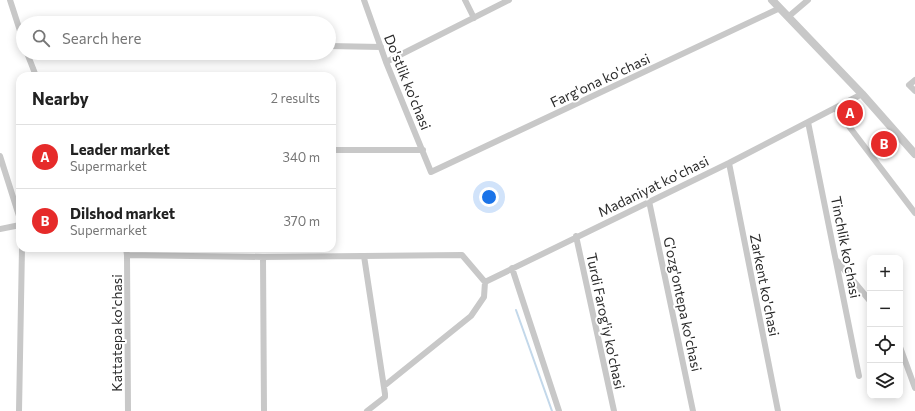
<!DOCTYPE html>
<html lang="en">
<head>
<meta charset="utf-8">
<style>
  body { margin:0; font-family:Commissioner,sans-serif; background:#f6f6f6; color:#222 }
  .controls { position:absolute; right:12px; bottom:12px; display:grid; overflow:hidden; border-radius:8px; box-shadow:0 2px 10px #0003 }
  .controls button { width:36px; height:36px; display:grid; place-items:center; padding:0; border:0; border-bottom:1px solid #e0e0e0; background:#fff; color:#222; font:20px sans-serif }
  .you { position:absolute; left:489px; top:197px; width:14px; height:14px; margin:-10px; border:3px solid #fff; border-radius:50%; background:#1a73e8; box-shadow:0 0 0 6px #1a73e833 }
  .badge { display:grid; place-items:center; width:26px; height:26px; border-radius:50%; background:#e62b2a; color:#fff; font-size:13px; font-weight:700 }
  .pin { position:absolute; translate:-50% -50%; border:2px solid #fff; box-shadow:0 1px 4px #0006 }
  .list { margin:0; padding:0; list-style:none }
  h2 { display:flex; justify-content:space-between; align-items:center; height:52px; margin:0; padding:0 16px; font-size:17px }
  h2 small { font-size:13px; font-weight:400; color:#767676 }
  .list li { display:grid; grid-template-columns:26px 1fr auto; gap:12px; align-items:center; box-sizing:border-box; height:64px; padding:0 16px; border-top:1px solid #e0e0e0 }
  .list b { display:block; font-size:15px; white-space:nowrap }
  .list p { margin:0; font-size:13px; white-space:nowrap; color:#767676 }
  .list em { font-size:13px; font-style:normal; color:#767676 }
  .icon { flex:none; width:22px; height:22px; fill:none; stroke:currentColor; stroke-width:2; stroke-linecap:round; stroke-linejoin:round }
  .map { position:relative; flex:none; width:915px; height:411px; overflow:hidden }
  .search { position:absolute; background:#fff; box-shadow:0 2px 10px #0003; left:16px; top:16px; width:320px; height:44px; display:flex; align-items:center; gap:10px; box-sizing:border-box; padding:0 14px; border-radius:22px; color:#767676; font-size:15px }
  .panel { position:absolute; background:#fff; box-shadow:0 2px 10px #0003; left:16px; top:72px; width:320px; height:180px; border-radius:12px }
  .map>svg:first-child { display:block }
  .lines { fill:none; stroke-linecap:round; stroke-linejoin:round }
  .stream { stroke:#c3d8ea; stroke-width:2 }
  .minor { stroke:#c8c8c8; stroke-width:6 }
  .tertiary { stroke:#c8c8c8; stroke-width:8 }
  .labels { text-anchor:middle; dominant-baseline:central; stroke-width:4; stroke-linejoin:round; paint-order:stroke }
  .street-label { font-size:14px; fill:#2b2b2b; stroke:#fff }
</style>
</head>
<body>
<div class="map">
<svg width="915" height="411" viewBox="0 0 915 411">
  <rect width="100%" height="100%" fill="#fff"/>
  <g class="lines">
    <!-- stream -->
    <path class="stream" d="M516,310l36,101"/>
    <!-- minor -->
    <path class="minor" d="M10,0l13,40
      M364,0l22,62 45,110 349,-164
      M465,0l9,18
      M788,17l20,-17
      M329,46l52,1
      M27,53l9,23
      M386,62l123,-62
      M915,80l-6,5 6,6
      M835,108l80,105
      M808,122l51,254
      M332,150h91
      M0,156l20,63
      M729,163l49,248
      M649,201l44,210
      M0,229l20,-4
      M576,236l38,175
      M126,248l1,7 136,2 199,-2 23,27 244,-119 133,-69
      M127,255l1,156
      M364,256l21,138v3l-18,14
      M263,257l1,154
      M837,261l33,40
      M512,268l47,143
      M900,347l15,41
      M384,386l87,-70 13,-19 1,-15
      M19,411l3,-163"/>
    <!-- tertiary -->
    <path class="tertiary" d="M772,0l90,94 53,60"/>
  </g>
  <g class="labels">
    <!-- street labels -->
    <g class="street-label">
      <text transform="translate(600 80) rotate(-25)">Farg'ona ko'chasi</text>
      <text transform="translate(408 82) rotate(68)">Do'stlik ko'chasi</text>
      <text transform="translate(653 186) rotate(-26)">Madaniyat ko'chasi</text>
      <text transform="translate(846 247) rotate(79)">Tinchlik ko'chasi</text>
      <text transform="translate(765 285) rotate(79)">Zarkent ko'chasi</text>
      <text transform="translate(683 304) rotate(78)">G'ozg'ontepa ko'chasi</text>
      <text transform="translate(606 321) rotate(78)">Turdi Farog'iy ko'chasi</text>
      <text transform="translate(116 333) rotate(-90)">Kattatepa ko'chasi</text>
    </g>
  </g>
</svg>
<div class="controls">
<button>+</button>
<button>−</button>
<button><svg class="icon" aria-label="locate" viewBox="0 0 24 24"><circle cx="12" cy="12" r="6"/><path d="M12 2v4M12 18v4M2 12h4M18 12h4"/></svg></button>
<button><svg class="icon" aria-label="layers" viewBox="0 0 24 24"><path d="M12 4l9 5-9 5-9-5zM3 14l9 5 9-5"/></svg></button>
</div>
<div class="you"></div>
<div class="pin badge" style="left:850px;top:113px">A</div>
<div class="pin badge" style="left:884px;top:144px">B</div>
<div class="search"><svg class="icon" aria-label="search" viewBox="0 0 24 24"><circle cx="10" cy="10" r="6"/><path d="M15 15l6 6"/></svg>Search here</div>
<section class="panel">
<h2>Nearby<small>2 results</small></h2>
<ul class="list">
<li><span class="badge">A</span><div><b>Leader market</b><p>Supermarket</p></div><em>340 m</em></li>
<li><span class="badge">B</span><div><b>Dilshod market</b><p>Supermarket</p></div><em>370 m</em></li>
</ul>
</section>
</div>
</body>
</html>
